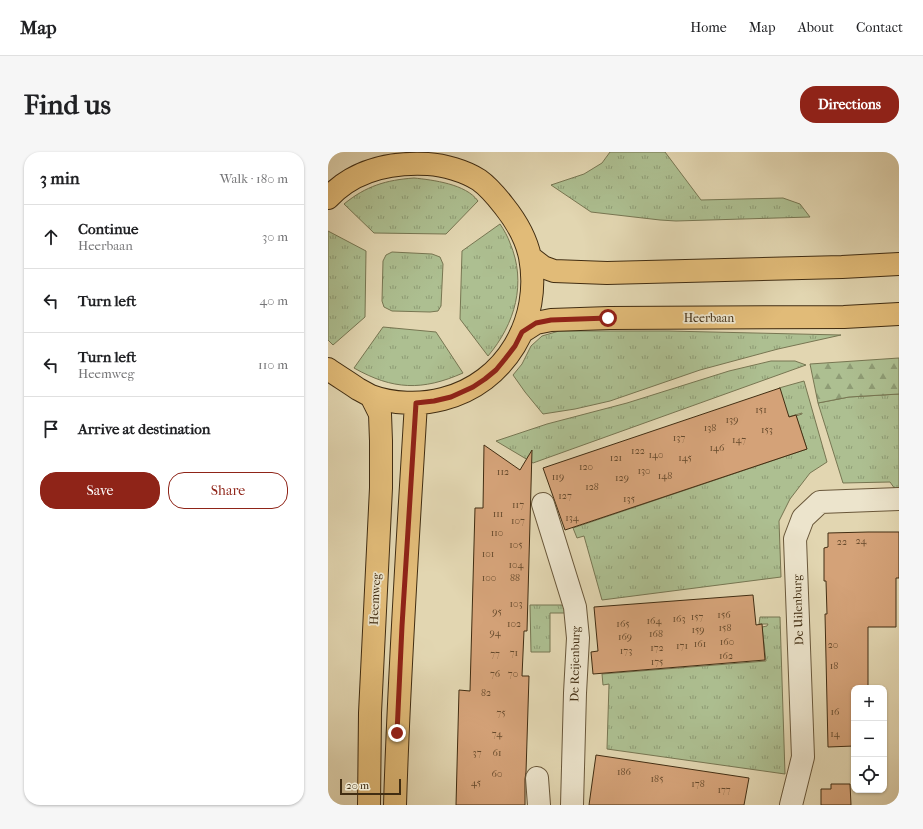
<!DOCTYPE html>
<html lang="en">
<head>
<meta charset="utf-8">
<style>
  body { margin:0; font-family:"IM FELL French Canon",serif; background:#f6f6f6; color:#202124 }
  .controls { position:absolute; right:12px; bottom:12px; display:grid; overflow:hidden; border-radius:8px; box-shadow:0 1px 3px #0004 }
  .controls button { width:36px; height:36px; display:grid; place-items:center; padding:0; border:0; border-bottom:1px solid #e0e0e0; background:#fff; color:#202124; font:20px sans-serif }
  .scale { position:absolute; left:12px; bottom:10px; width:61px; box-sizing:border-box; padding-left:4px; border:2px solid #412d12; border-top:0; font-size:11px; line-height:14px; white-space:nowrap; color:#412d12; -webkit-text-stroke:3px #ece4cc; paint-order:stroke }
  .stop { position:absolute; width:12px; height:12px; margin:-9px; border:3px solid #8f2418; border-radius:50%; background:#fff }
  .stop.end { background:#8f2418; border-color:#fff; box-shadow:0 1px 4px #0008 }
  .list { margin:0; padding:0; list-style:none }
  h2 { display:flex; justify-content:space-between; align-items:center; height:52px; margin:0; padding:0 16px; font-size:17px }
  h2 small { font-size:13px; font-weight:400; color:#757577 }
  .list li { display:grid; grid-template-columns:26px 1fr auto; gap:12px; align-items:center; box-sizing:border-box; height:64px; padding:0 16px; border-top:1px solid #e0e0e0 }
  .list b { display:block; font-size:15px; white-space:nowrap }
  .list p { margin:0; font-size:13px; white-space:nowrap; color:#757577 }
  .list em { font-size:13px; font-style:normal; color:#757577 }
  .actions { display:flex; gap:8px; padding:12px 16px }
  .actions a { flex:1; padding:9px 0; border:1px solid #8f2418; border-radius:16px; text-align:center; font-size:14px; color:#8f2418 }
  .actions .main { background:#8f2418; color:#fff }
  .icon { flex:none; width:22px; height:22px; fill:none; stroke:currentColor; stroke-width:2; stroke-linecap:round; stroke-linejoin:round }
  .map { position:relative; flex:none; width:571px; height:653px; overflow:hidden; border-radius:16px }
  header { display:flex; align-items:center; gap:24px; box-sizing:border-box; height:56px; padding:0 20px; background:#fff; border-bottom:1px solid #e0e0e0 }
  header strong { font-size:19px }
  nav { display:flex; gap:22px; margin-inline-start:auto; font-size:14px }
  .intro { display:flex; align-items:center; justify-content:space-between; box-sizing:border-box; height:96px; padding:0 24px }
  h1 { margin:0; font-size:28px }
  .button { padding:10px 18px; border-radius:16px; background:#8f2418; color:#fff; font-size:14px; font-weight:700 }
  main { display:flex; gap:24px; padding:0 24px }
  aside { flex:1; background:#fff; border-radius:16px; box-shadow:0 1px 3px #0004 }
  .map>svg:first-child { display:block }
  .grass { fill:url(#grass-tufts); stroke:#777652 }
  .forest { fill:url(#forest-firs); stroke:#777652 }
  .building { fill:#d4a278; stroke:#412d12 }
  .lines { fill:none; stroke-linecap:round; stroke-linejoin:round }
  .minor-casing { stroke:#69573a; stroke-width:24 }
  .major-casing { stroke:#412d12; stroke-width:24 }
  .minor { stroke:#ece4cc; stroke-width:22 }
  .major { stroke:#e1bb78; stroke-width:22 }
  .route { stroke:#8f2418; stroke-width:5 }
  .labels { text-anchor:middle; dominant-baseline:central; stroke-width:3.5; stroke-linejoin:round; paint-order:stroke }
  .number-label { font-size:10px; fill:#664a2c }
  .street-label { font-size:12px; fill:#412d12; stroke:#ece4cc }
</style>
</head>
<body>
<header>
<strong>Map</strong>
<nav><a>Home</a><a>Map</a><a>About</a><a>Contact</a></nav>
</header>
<div class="intro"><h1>Find us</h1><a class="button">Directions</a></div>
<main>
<aside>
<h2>3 min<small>Walk · 180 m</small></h2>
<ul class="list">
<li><svg class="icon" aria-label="ahead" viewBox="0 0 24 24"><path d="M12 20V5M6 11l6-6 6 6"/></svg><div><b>Continue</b><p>Heerbaan</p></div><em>30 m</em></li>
<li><svg class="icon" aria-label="left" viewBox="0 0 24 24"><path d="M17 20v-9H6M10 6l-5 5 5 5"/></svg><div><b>Turn left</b></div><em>40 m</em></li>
<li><svg class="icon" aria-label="left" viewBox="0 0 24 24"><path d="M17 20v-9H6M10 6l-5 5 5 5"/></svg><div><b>Turn left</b><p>Heemweg</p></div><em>110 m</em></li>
<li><svg class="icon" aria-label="arrive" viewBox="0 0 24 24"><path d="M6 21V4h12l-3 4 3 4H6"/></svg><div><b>Arrive at destination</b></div></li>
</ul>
<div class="actions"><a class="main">Save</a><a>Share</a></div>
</aside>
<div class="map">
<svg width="571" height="653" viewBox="0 0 571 653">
  <defs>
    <pattern id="grass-tufts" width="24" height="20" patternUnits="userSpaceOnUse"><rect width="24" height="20" fill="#adbf91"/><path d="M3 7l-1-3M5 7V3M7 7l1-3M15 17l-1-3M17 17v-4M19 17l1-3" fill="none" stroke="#8e9c75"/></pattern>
    <pattern id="forest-firs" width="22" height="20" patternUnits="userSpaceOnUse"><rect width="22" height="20" fill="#adbf91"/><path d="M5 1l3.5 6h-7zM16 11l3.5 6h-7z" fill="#8e9c75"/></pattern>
  </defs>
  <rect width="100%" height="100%" fill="#e2d6b1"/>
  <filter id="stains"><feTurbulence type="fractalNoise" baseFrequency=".005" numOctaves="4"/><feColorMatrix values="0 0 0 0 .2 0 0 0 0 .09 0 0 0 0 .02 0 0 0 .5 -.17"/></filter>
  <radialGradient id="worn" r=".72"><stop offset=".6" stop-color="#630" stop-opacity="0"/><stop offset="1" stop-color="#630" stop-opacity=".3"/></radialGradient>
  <!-- grass -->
  <path class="grass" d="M282,0h55l36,48 82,-2 17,6 10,13 -134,4 -16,-1 -69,-8 -40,-27 33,-11 18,-11z
    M86,26c19,2 52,6 64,23l-32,33 -72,-1 -30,-29c22,-18 42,-24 70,-26z
    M172,72c4,6 8,13 10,19 17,40 5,81 -22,113l-28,-37 2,-68z
    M0,79l38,20 -1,66 -32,28 -5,-5z
    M64,100l40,2 8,3 3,7 -2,42 -3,5 -8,1 -38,-1 -8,-4 -2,-6 1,-40 3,-6z
    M55,175l53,5 27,41c-41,18 -70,17 -109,-5z
    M231,179h109l173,4 -63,14 -78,21 -90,31 -35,8 -32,5 -18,-22 -12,-17 9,-11 9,-18 11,-10z
    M443,209h24l11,4 -273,98 -37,-22 51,-17 80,-21 102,-32z
    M476,229l23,81 -17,11 -20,26 -11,22 2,56 -179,23 -18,-64 -7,2 -4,-10 234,-79 -11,-33 6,-2v-1l-17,5 -6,-30z
    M571,242v95h-4l-5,-7 -47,1 -25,-80 31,-6z
    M202,453h37v8h-17v39h-19z
    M432,465h20l5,157 -178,-25 2,-65 -6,1 -1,-11 164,-13 -4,-34 5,-1 1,-2h-9z"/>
  <!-- forest -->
  <path class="forest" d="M571,206v36l-50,3 -31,6 -8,-39z"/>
  <!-- building -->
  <path class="building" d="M452,236l9,29 7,-2 11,34 -242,81 -22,-62z
    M156,293l36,25 12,-20 -5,181h-3l-2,45h7l-3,96 -1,7v26h-69l3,-115 11,1 5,-183h8z
    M540,380h31v46h-3v49h-28v61h-14v58l-26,1 -3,-133h2l-1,-33h-2v-33l4,-1v-14z
    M425,443l3,30 6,-1 3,36 -172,14 -2,-22 7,-1 -4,-44z
    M268,603l153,23 -5,27h-155z
    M503,632h19l1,21h-30v-16h10z"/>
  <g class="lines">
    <!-- minor casing -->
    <g class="minor-casing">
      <path id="minor" d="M215,352l32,103 3,31 -3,55 -3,112
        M209,626l2,27
        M463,653l12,-48 -8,-218 8,-21 17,-16 79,-3"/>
    </g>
    <!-- major casing -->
    <g class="major-casing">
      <path id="major" d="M0,46c26,-28 63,-36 100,-34 16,1 37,7 51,16 10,7 18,17 25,26 12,15 22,32 26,51 12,63 -24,126 -87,142 -22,6 -51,5 -72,-3 -4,-2 -9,-5 -13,-7 -10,-7 -20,-13 -30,-20
        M202,105l13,10 11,4 53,2 235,-6 57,-3
        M194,180l14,-9 15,-3 58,-2 235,-1 55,-3
        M41,653l1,-92 11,-225v-47l-1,-27 -9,-18
        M67,653c4,-134 13,-268 21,-402"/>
    </g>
    <!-- minor -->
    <use href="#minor" class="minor"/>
    <!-- major -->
    <use href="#major" class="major"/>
  </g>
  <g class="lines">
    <!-- route -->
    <path class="route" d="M69,581l5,-107 14,-223 18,-2 17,-4 22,-10 12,-8 11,-9 9,-11 10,-13 7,-14 14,-9 15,-3 57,-2"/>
  </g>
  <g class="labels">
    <!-- number labels -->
    <g class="number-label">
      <text x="433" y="258">151</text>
      <text x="404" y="268">139</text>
      <text x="382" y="276">138</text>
      <text x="439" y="278">153</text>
      <text x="351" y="286">137</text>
      <text x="411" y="288">147</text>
      <text x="389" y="296">146</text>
      <text x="310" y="299">122</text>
      <text x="328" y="303">140</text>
      <text x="288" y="306">121</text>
      <text x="357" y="306">145</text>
      <text x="258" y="315">120</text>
      <text x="316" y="319">130</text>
      <text x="175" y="320">112</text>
      <text x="337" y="324">148</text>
      <text x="230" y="325">119</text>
      <text x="294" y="326">129</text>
      <text x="264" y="335">128</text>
      <text x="237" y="344">127</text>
      <text x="301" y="347">135</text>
      <text x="190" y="353">117</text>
      <text x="170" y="362">111</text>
      <text x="244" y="366">134</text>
      <text x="190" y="369">107</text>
      <text x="169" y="381">110</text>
      <text x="533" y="389">24</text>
      <text x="514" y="390">22</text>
      <text x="188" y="393">105</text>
      <text x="160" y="402">101</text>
      <text x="188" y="413">104</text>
      <text x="161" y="426">100</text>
      <text x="187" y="426">88</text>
      <text x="188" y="452">103</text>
      <text x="169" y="460">95</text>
      <text x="396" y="463">156</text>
      <text x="369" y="465">157</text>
      <text x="351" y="467">163</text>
      <text x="326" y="469">164</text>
      <text x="186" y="472">102</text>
      <text x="295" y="472">165</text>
      <text x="397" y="476">158</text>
      <text x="370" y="478">159</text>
      <text x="167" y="481">94</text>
      <text x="328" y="482">168</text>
      <text x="297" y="485">169</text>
      <text x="399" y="490">160</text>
      <text x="372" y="492">161</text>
      <text x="505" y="493">20</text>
      <text x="354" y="494">171</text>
      <text x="329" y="496">172</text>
      <text x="298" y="499">173</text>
      <text x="186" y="501">71</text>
      <text x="167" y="502">77</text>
      <text x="398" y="504">162</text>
      <text x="329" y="510">175</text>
      <text x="506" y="514">18</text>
      <text x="167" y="522">76</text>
      <text x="185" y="522">70</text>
      <text x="158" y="541">82</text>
      <text x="507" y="560">16</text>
      <text x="173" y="561">75</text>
      <text x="169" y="582">74</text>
      <text x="507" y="582">14</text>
      <text x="149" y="601">37</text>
      <text x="169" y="601">61</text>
      <text x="296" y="620">186</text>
      <text x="169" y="622">60</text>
      <text x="329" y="627">185</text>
      <text x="148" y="631">45</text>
      <text x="370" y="632">178</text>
      <text x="396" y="638">177</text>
    </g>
    <!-- street labels -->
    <g class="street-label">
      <text x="381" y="166">Heerbaan</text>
      <text transform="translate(47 447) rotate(-87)">Heemweg</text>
      <text transform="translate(470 458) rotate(-92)">De Uilenburg</text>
      <text transform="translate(247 512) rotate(-89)">De Reijenburg</text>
    </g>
  </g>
  <rect width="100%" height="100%" filter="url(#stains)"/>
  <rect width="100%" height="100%" fill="url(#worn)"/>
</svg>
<div class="controls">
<button>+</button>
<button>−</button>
<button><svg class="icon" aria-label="locate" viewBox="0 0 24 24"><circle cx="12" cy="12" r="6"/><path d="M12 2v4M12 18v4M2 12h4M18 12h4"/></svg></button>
</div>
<div class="scale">20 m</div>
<div class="stop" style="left:280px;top:166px"></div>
<div class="stop end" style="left:69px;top:581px"></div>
</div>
</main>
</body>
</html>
